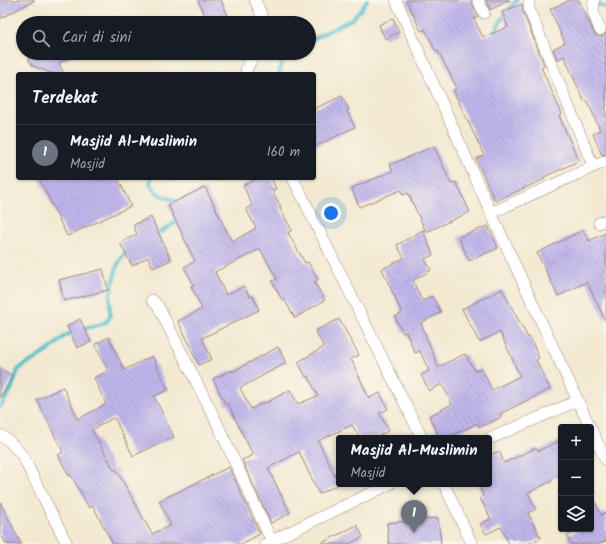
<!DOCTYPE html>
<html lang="id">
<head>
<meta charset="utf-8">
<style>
  body { margin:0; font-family:Kalam,sans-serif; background:#242831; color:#f1f3f6 }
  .controls { position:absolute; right:12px; bottom:12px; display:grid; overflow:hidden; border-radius:4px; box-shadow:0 1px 3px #0004 }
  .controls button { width:36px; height:36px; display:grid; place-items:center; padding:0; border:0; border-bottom:1px solid #363941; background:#171b24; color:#f1f3f6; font:20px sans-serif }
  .you { position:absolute; left:331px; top:213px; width:14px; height:14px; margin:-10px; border:3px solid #fff; border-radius:50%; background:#1a73e8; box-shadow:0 0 0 6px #1a73e833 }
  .badge { display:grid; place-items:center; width:26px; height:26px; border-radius:50%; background:#d1495b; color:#fff; font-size:13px; font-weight:700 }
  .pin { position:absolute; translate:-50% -33px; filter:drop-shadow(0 1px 2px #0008) }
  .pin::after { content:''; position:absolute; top:21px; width:14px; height:12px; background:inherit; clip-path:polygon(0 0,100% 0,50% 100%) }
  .popup { position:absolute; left:336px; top:435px; width:156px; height:52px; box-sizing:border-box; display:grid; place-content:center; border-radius:4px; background:#171b24; filter:drop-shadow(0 1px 3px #0005); font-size:13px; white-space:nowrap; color:#9ea1a6 }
  .popup b { font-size:15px; color:#f1f3f6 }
  .popup::after { content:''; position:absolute; left:50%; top:100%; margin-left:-8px; border:8px solid transparent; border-top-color:#171b24 }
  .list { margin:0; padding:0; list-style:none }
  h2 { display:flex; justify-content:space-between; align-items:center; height:52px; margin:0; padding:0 16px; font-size:17px }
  h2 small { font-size:13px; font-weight:400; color:#9ea1a6 }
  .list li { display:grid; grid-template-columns:26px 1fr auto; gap:12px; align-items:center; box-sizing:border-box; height:56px; padding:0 16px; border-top:1px solid #363941 }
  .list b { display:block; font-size:15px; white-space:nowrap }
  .list p { margin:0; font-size:13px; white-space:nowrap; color:#9ea1a6 }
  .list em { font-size:13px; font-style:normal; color:#9ea1a6 }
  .icon { flex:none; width:22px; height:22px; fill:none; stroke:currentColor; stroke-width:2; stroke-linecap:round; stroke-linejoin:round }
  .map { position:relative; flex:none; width:606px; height:544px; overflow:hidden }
  .search { position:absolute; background:#171b24; box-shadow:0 1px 3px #0004; left:16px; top:16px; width:300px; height:44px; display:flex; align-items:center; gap:10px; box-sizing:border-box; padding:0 14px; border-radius:22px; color:#9ea1a6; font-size:15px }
  .panel { position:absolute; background:#171b24; box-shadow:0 1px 3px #0004; left:16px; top:72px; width:300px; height:108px; border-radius:4px }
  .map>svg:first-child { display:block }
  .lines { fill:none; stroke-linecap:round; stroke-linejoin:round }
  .stream { stroke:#55bfd0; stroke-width:4 }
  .building { fill:url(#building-back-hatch) }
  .street-casing { stroke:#9e847e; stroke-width:12 }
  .street { stroke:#fff; stroke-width:11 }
</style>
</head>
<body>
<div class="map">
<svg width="606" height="544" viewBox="0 0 606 544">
  <defs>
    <pattern id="building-back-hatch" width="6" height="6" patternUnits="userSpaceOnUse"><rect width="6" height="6" fill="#bfb6eb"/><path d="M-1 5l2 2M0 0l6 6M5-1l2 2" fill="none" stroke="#9d93bf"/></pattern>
  </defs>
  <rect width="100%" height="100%" fill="#fbf7ec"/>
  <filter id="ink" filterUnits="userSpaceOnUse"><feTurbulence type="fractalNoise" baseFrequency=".025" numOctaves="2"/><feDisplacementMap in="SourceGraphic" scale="8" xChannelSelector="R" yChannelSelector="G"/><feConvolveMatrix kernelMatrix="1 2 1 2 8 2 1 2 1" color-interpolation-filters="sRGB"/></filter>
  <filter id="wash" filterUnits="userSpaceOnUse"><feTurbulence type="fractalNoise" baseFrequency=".012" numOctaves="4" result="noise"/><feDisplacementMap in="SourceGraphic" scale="16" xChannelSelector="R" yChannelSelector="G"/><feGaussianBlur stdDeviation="0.9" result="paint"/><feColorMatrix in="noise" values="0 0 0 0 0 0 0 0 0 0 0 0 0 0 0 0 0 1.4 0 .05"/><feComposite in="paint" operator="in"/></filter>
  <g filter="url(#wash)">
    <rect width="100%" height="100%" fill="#f2e9d0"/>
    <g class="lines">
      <!-- stream -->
      <path class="stream" d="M596,3l10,5
        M493,38c5,-16 13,-26 24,-38
        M309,41l43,-22 9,-10 6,-9
        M279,74l3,-12 10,-9
        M151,178l-1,5c9,18 17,11 30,21
        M154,234l9,-3 16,-11
        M0,407l11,-17 7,-20 6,-5 8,-4 17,-11 16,-14 12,-6 25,-6 5,-3 3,-5v-20l7,-30 6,-10 5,-6"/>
    </g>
    <g id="blocks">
      <!-- building -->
      <path class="building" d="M4,0h31l-35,19v-17z
        M198,0h23l10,23h-23z
        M406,0h65l7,17 -4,2 9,18 25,-10 -6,-15 20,-8 1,8 21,53 -3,2 21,47 -3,2 20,45 -35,16 1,2 -50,22 -19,-42 8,-4 -31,-65 4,-2 -19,-37 -2,1 -11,-23 -4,2z
        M486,0h24l-20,10z
        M570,0h9l16,35 7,2 4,-4v121l-4,1 -9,-21 7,-4 -13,-30 -3,1 -20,-45 -7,4 -4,-11 12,-6 -15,-34z
        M393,18l6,14 -14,7 -6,-14z
        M29,53h49l-19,10 5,11h-10l-21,-8 -4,-5z
        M342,96l7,14 -2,1 8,16 -41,20v-38z
        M434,146l17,38 5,-2 14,30 -44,20 -18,-39 -5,2 -2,-5 -42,17 -7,-19 41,-17 -3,-6z
        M39,178h79l13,28 -64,30z
        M260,178h11l5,11 -4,1 9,17h-2l13,23 -4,3 17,30 3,-1 10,18 -4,2 11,18 -30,18 -11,-19 -2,1 -10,-19 5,-2 -17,-30 -45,23 11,23 18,-9 6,11 3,-1 6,14 -57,28 10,21 -13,6 -9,-18h1l-13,-26 24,-12 -11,-23 3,-1 -10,-18 11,-6 -27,-56 37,-18 27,55 24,-14 -10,-19 6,-4 -9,-20z
        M151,217l20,43 -18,8 -5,-11 -16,9 -12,-23 17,-9 -4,-9z
        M488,226l10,22 -29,13 -11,-24z
        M423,230l10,25 -8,4 6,11 -18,11 9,20 10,-5 9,16 -20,11 17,44 27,-13 10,17 6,-3 11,22 28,-14 -20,-44 -21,10 -17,-33 40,-20 26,49 2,-1 9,21 -3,2 14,29 -50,25 2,3 -22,10 -2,-4 -32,15h-6l-11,-22 23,-12 -10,-20 -13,7 -8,-16 8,-4 -9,-20 -5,2 -9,-21 -3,1 -8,-16 7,-4 -20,-44 22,-11 -7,-13z
        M583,230l6,11 17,-8v89l-19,-40 -29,14 -21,-43z
        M103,269l5,21 -44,11 -5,-21z
        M80,319l11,23 -14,6 -10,-22z
        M339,319l20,36 -8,4 18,39 11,-5 8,16 -9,4 10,17 -13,8h-16l-8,-13 -34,16 21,43 -20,10 -20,-42 -31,16 22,45 -19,10 -29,-63 11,-5 -25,-51 -2,1 -13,-26 19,-9v2l46,-25 8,16 -46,25 11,21 14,-7 1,1 24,-13 8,14 20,-8 -10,-20 -2,1 -8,-15 26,-15 -9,-16z
        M109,337l15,33 28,-14 16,34 -14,6 20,41 -41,19 -18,-37 -2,-1 -21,12 22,40 2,-1 36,65 19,-9 -12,-24 70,-34 31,67 -19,10h-128l-20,-38 -4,2 -18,-33 -2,1 -11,-21 5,-3 -26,-52 26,-13 15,32 28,-15 -12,-26 14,-7 -13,-27z
        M0,368l13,8 -13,22z
        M561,440v34l-10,5 1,2 -24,12 8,16 -8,4 13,25 -13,6h-19l-8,-17 -15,7 -6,-10 11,-5 -11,-21 3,-2 -5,-12h11v-29l10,-4 5,12 32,-15 2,3z
        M591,493l10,22 5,-3v29l-7,3h-28l-4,-8 14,-7h10z
        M0,502l21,42h-15l-6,-11z
        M438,518l3,26h-52l-2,-21z
        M357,525l6,12 -14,7h-29z"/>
    </g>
  </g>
  <g filter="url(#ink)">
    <use href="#blocks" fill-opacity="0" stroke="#9e847e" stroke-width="1"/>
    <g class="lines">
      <!-- street casing -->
      <g class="street-casing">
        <path id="street" d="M255,0l7,16v7
          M396,0l95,213 99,214
          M478,0l6,13
          M529,0v9l64,157
          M594,0l-1,11 7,19
          M247,74l-1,-4 9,-17
          M293,178l129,260
          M491,213l115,-52
          M599,223l7,-3
          M152,300l6,6 57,113 58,125
          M591,429l15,31
          M0,435l8,5 14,15 45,89
          M489,439l88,-38
          M444,484l28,60
          M265,544l125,-60"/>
      </g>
      <!-- street -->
      <use href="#street" class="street"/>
    </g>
  </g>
</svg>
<div class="controls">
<button>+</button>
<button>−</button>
<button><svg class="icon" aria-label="layers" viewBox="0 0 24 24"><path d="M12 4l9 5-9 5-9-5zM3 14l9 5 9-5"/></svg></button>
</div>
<div class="you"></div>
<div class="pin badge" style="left:414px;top:533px;background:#6b7280">1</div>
<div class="popup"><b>Masjid Al-Muslimin</b>Masjid</div>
<div class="search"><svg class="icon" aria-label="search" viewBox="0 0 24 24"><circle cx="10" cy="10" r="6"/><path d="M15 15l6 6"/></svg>Cari di sini</div>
<section class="panel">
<h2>Terdekat<small></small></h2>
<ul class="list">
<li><span class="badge" style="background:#6b7280">1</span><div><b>Masjid Al-Muslimin</b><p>Masjid</p></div><em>160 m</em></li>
</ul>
</section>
</div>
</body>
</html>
